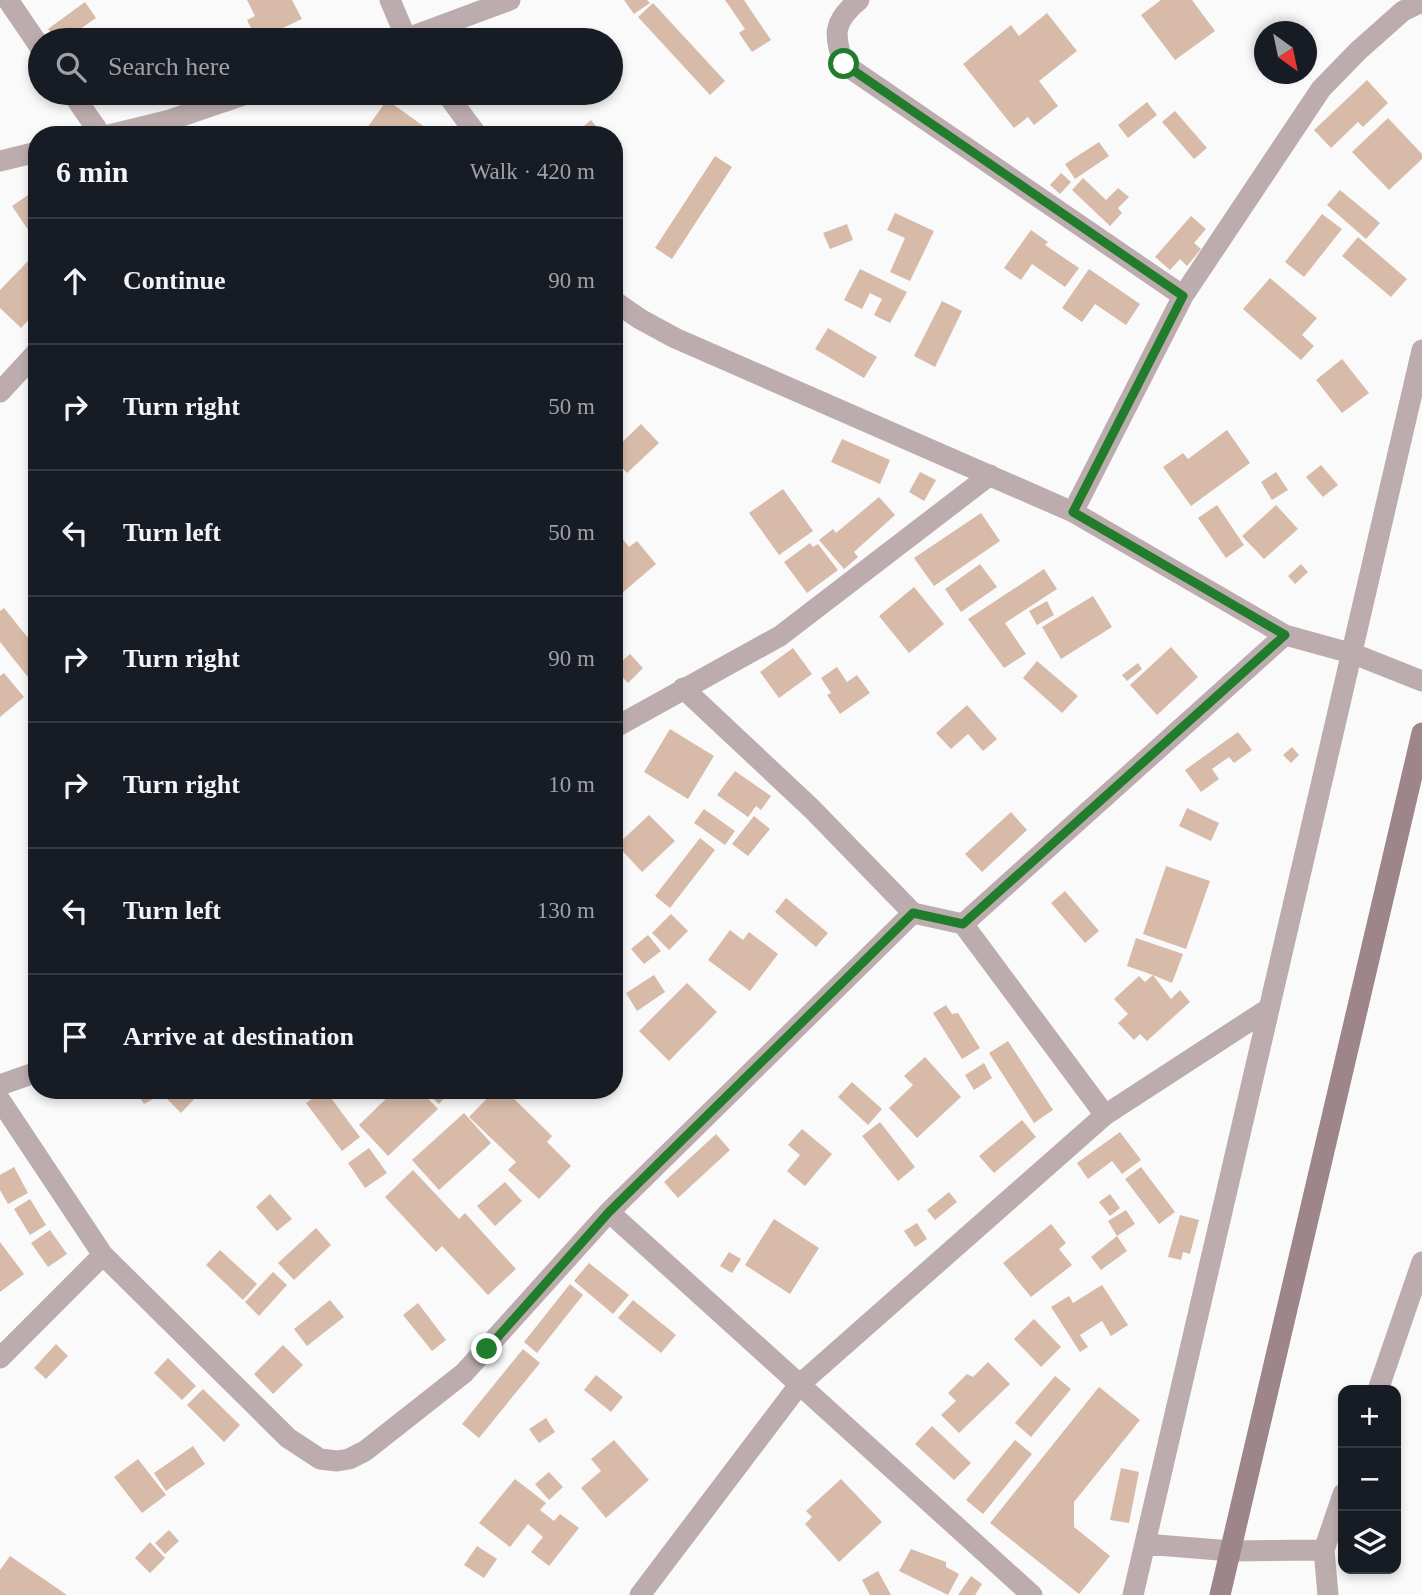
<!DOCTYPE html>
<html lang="en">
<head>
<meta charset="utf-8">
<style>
  body { margin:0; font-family:Georgia,serif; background:#242831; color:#f1f3f6 }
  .controls { position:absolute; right:21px; bottom:21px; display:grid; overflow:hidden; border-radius:14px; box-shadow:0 4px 10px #0003 }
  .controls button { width:63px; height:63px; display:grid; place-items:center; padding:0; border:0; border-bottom:2px solid #363941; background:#171b24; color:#f1f3f6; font:35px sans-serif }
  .compass { position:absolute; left:1254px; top:21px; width:63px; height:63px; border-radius:50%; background:#171b24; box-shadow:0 4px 10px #0003; rotate:147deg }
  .stop { position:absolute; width:21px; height:21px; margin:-16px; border:5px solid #217d2c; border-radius:50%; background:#fff }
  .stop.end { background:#217d2c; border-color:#fff; box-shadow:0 2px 7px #0008 }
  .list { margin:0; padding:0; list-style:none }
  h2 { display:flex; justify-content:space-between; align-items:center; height:91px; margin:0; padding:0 28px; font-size:30px }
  h2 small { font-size:23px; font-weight:400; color:#9ea1a6 }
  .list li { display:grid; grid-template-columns:46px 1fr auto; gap:21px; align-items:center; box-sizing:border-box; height:126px; padding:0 28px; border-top:2px solid #363941 }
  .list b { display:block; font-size:26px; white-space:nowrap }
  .list em { font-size:23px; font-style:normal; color:#9ea1a6 }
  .icon { flex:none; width:38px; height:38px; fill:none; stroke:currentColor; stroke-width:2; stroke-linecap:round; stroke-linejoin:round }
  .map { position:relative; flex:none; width:1422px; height:1595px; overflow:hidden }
  .search { position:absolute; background:#171b24; box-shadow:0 4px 10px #0003; left:28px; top:28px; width:595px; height:77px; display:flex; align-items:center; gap:18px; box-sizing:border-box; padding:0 24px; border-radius:38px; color:#9ea1a6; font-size:26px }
  .panel { position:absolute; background:#171b24; box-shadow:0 4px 10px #0003; left:28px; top:126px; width:595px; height:973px; border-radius:28px }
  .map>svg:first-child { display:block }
  .building { fill:#d8baa8 }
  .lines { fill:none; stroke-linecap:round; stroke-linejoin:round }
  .street { stroke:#bcacae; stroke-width:21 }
  .secondary { stroke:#9d8589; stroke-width:21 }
  .route { stroke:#217d2c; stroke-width:9 }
</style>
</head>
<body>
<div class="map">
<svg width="1422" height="1595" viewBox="0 0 1422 1595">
  <rect width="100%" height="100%" fill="#fafafa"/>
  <!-- building -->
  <path class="building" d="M247,0h45l10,19 -45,21 -10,-20 8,-4z
    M624,0h23l3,3 -16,11z
    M725,0h19l27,40 -19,12 -13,-19 6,-4z
    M1161,0h31l23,31 -40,29 -34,-45z
    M85,2l11,16 -32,22h-7l-9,-11z
    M653,3l72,78 -15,14 -72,-78z
    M1047,13l30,38 -38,30 19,25 -24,19 -6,-8 -14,11 -51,-64 48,-39 8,11z
    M1367,80l21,23 -25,24 -5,-5 -27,26 -17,-18z
    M387,100l49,35h-74z
    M1147,102l10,13 -29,23 -10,-13z
    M1175,111l32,37 -13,11 -32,-37z
    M1388,118l34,36v5l-33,31 -37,-38z
    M591,120l12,15h-30z
    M1099,142l10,14 -34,23 -10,-15z
    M715,156l17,11 -60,92 -17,-11z
    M1061,173l10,9 -11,12 -10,-9z
    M1083,178l23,22 12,-12 11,9 -11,11 4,5 -12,13 -38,-36z
    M37,189v54l-25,-37z
    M1340,190l40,33 -14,16 -39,-34z
    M895,213l39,18 -24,50 -20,-9 15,-34 -18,-8z
    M1322,214l20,15 -38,48 -19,-15z
    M1191,216l15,13 -12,14 7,6 -14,17 -7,-7 -10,11 -15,-13z
    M847,224l6,16 -23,9 -7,-16z
    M1031,230l17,12 -3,3 34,23 -14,19 -33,-23 -11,16 -17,-12z
    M1358,237l49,42 -16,18 -49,-41z
    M29,260l8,8v43l-16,17 -21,-20v-18z
    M860,269l47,23 -17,31 -16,-8 8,-16 -12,-6 -8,16 -18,-9z
    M1089,269l51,35 -14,21 -31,-21 -13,18 -20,-14z
    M1270,278l47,40 -15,17 12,11 -13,14 -58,-51z
    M942,301l20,10 -27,56 -21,-11z
    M828,328l49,29 -13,21 -49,-29z
    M1342,359l27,34 -27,20 -26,-33z
    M641,424l18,19 -32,30 -13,-14v-9z
    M1227,430l23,33 -59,43 -28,-39 20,-14 5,6z
    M842,439l48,21 -10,24 -49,-22z
    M1321,465l17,20 -15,12 -17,-20z
    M920,472l16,8 -12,21 -15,-9z
    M1276,472l12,18 -16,10 -11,-18z
    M783,489l30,42 -34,24 -30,-42z
    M879,497l16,18 -41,37 4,5 -14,12 -25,-29 14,-11 3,4z
    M1217,505l27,40 -18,13 -28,-40z
    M1276,505l22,24 -34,30 -22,-23z
    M981,513l19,28 -66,45 -20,-28z
    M621,537l8,10 8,-6 19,23 -35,30 -7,-7v-45z
    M810,543l3,4 5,-3 20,26 -31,23 -23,-31z
    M980,564l17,23 -36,25 -16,-23z
    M1301,564l7,8 -13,12 -7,-8z
    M1044,569l13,20 -52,34 21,31 -22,14 -36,-49z
    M914,587l30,37 -35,29 -30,-37z
    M1093,596l19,31 -51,32 -19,-32z
    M1047,601l7,14 -17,10 -8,-14z
    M4,608l33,41v28l-5,5 -32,-40v-31z
    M1171,647l27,30 -41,38 -27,-30z
    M793,648l19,26 -33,24 -19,-26z
    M630,654l13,14 -15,15 -14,-15z
    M1037,661l41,35 -16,17 -39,-35z
    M1138,663l4,6 -15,12 -5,-6z
    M837,667l10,15 10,-7 13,18 -30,21 -13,-19 4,-2 -10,-15z
    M4,673l20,24 -24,20v-41z
    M967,705l30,34 -14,12 -15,-17 -17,15 -15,-16z
    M670,729l44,27 -26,43 -44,-27z
    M1238,732l14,18 -18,13 -5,-6 -17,12 7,10 -18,13 -16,-22z
    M1292,747l7,8 -8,8 -8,-8z
    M735,771l36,25 -10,14 -5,-4 -8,11 -31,-22z
    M1187,808l32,15 -8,18 -32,-15z
    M704,809l31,22 -10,14 -31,-22z
    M1011,812l16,18 -45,42 -17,-18z
    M649,815l26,26 -33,31 -25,-27z
    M754,816l16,13 -22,27 -16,-12z
    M700,838l15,12 -45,58 -15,-12z
    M1166,866l44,15 -24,68 -43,-15z
    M1065,891l34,40 -14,12 -34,-40z
    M786,898l42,35 -12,14 -41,-35z
    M671,914l17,17 -19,19 -17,-17z
    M730,930l13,10 6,-8 29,22 -28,37 -42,-31z
    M648,935l13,16 -17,13 -13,-15z
    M1136,938l47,16 -11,29 -19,-8 18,24 9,-9 10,12 -43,39 -7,-7 -6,6 -16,-17 10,-9 -14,-15 25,-23 6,6 8,-7 -26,-9z
    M654,975l11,17 -28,19 -11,-18z
    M687,983l30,29 -48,49 -30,-30z
    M946,1005l6,9 6,-1 22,35 -18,11 -29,-46z
    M1008,1041l45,69 -19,13 -45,-70z
    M925,1057l36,40 -44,41 -28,-30 24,-23 -9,-9z
    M984,1063l8,15 -18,12 -9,-15z
    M852,1082l30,27 -14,16 -30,-28z
    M135,1090h13l5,9 -9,5z
    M158,1090h33l6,6 -16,17z
    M325,1090l35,47 -18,14 -36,-48z
    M395,1090h25l18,19 -50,47 -29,-31z
    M423,1090h28l-12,14z
    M495,1090h10l47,46 -5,6 24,24 -32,33 -31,-29 8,-8 -47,-45z
    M464,1113l27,30 -52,47 -27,-30z
    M1022,1120l14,17 -42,36 -15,-17z
    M880,1122l35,45 -17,14 -36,-45z
    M802,1129l30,25 -27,32 -18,-15 13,-16 -12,-10z
    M1120,1132l21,28 -19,14 -10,-13 -24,18 -11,-16z
    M716,1134l14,16 -52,48 -14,-16z
    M369,1148l18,25 -22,15 -17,-25z
    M14,1167l14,26 -20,11 -8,-14v-15z
    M1141,1167l34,45 -16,12 -34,-45z
    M413,1170l46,49 6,-6 51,56 -28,26 -46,-49 -6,6 -51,-55z
    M505,1182l17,19 -27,25 -18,-20z
    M949,1192l8,10 -22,18 -8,-10z
    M270,1194l22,25 -15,12 -21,-24z
    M1110,1194l10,14 -10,8 -11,-14z
    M30,1199l16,26 -16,10 -16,-26z
    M1126,1210l9,14 -18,12 -9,-15z
    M1180,1215l19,5 -9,34 -7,-2 -2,8 -13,-3z
    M774,1219l45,29 -29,46 -45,-29z
    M917,1223l10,16 -12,8 -11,-16z
    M1051,1224l15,19 -7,6 13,16 -41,32 -28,-34z
    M316,1228l15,17 -37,35 -16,-17z
    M50,1230l17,24 -19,13 -17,-24z
    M1117,1236l10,15 -26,19 -10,-13z
    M0,1242l24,32 -24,18z
    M220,1250l37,34 -14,16 -37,-35z
    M729,1252l12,7 -9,14 -12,-7z
    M589,1263l40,32 -16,19 -39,-33z
    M273,1272l14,13 -28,31 -14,-14z
    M570,1284l13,11 -46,58 -13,-11z
    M1102,1285l26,40 -17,11 -9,-15 -22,14 8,12 -8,5 -29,-45 18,-11 4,7z
    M330,1300l14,17 -37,29 -13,-17z
    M633,1300l43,35 -15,18 -43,-35z
    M418,1303l28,37 -14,11 -29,-36z
    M1034,1319l27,28 -20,20 -27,-28z
    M56,1344l12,12 -22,23 -12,-11z
    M283,1345l20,20 -30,29 -19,-20z
    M523,1349l17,14 -61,75 -17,-14z
    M168,1358l28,28 -14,14 -28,-27z
    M988,1362l22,22 -51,49 -18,-18 15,-14 -8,-8 19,-19 6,3z
    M596,1375l27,22 -12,15 -27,-22z
    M1055,1376l16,13 -40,48 -16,-14z
    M1099,1387l41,33 -66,82v25l36,29 -31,38 -89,-71z
    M203,1389l37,36 -16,17 -37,-37z
    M546,1418l9,14 -16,11 -10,-14z
    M932,1426l39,37 -17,17 -39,-36z
    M614,1440l35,40 -43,38 -25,-30 20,-17 -10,-12z
    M1015,1440l17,14 -49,60 -17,-14z
    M193,1446l12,18 -39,27 -12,-18z
    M138,1459l28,36 -24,18 -28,-36z
    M1121,1468l18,4 -10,51 -19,-3z
    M549,1472l14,15 -14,13 -14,-16z
    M515,1479l31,24 -6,7 14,11 6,-7 19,14 -30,38 -18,-14 12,-15 -15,-13 -18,23 -31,-24z
    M841,1479l41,43 -43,40 -34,-38 7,-7 -6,-6z
    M169,1530l10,11 -14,13 -10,-11z
    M150,1542l15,16 -15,15 -15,-15z
    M477,1546l20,13 -13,19 -20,-13z
    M911,1549l35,13v5l13,7 -11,21 -49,-24z
    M10,1556l57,39h-67v-25z
    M878,1571l13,24h-21l-8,-15z
    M971,1576l11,8 -7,11h-17z"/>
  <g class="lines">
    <!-- street -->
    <path class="street" d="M8,0l32,47
      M390,0l17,40
      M859,0c-26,21 -26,35 -15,64l339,232
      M402,40l108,-40
      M72,93l29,42
      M446,93l31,42
      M109,135l61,-15 79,-27
      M0,161l37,-9
      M614,301l26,18 35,19 398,174 212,123 69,19 68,27
      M0,392l37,-40
      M1073,512l110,-216 138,-207 37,-38 45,-40 19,-9
      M614,728l166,-92 210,-161
      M913,913l50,11 322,-289
      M963,924l142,191
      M0,1085l37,-13
      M0,1100l103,155 185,183 32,21 17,2 12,-2 16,-8 99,-78 145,-161 304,-299 -101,-104 -129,-121
      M609,1212l423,383
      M0,1358l103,-103
      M1378,1390l44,-128
      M1145,1544l86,7 93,-1
      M640,1595l159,-210 306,-270 163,-106
      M1133,1595l289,-1245
      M1328,1595l-4,-45 19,-56"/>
    <!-- secondary -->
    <path class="secondary" d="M1220,1595l202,-862"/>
  </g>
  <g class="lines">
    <!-- route -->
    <path class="route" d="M487,1349l122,-137 304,-299 50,11 322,-289 -212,-123 110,-216 -339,-232"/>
  </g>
</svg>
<div class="controls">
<button>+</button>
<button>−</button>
<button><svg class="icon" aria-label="layers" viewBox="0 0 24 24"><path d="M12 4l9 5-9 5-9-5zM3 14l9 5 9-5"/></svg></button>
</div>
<svg class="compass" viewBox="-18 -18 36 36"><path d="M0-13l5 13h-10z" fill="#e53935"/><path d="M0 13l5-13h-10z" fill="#9ea1a6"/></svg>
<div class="stop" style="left:844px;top:64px"></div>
<div class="stop end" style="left:487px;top:1349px"></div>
<div class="search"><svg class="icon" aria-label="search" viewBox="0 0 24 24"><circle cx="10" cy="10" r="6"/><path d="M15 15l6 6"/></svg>Search here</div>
<section class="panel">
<h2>6 min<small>Walk · 420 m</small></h2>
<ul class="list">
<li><svg class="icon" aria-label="ahead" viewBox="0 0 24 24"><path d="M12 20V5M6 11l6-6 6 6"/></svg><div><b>Continue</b></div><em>90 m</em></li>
<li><svg class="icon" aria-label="right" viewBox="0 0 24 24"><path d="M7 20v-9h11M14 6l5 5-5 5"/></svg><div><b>Turn right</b></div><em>50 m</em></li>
<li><svg class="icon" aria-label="left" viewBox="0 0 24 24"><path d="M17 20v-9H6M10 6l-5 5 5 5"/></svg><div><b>Turn left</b></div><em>50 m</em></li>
<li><svg class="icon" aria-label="right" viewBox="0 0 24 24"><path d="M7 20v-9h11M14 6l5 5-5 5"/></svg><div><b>Turn right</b></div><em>90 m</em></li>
<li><svg class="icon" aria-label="right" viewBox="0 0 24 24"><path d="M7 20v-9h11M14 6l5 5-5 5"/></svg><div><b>Turn right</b></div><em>10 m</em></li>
<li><svg class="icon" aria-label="left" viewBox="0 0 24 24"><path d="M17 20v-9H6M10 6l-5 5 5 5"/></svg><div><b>Turn left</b></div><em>130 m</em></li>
<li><svg class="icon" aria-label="arrive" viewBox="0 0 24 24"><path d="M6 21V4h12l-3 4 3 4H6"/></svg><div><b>Arrive at destination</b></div></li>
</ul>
</section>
</div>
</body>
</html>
